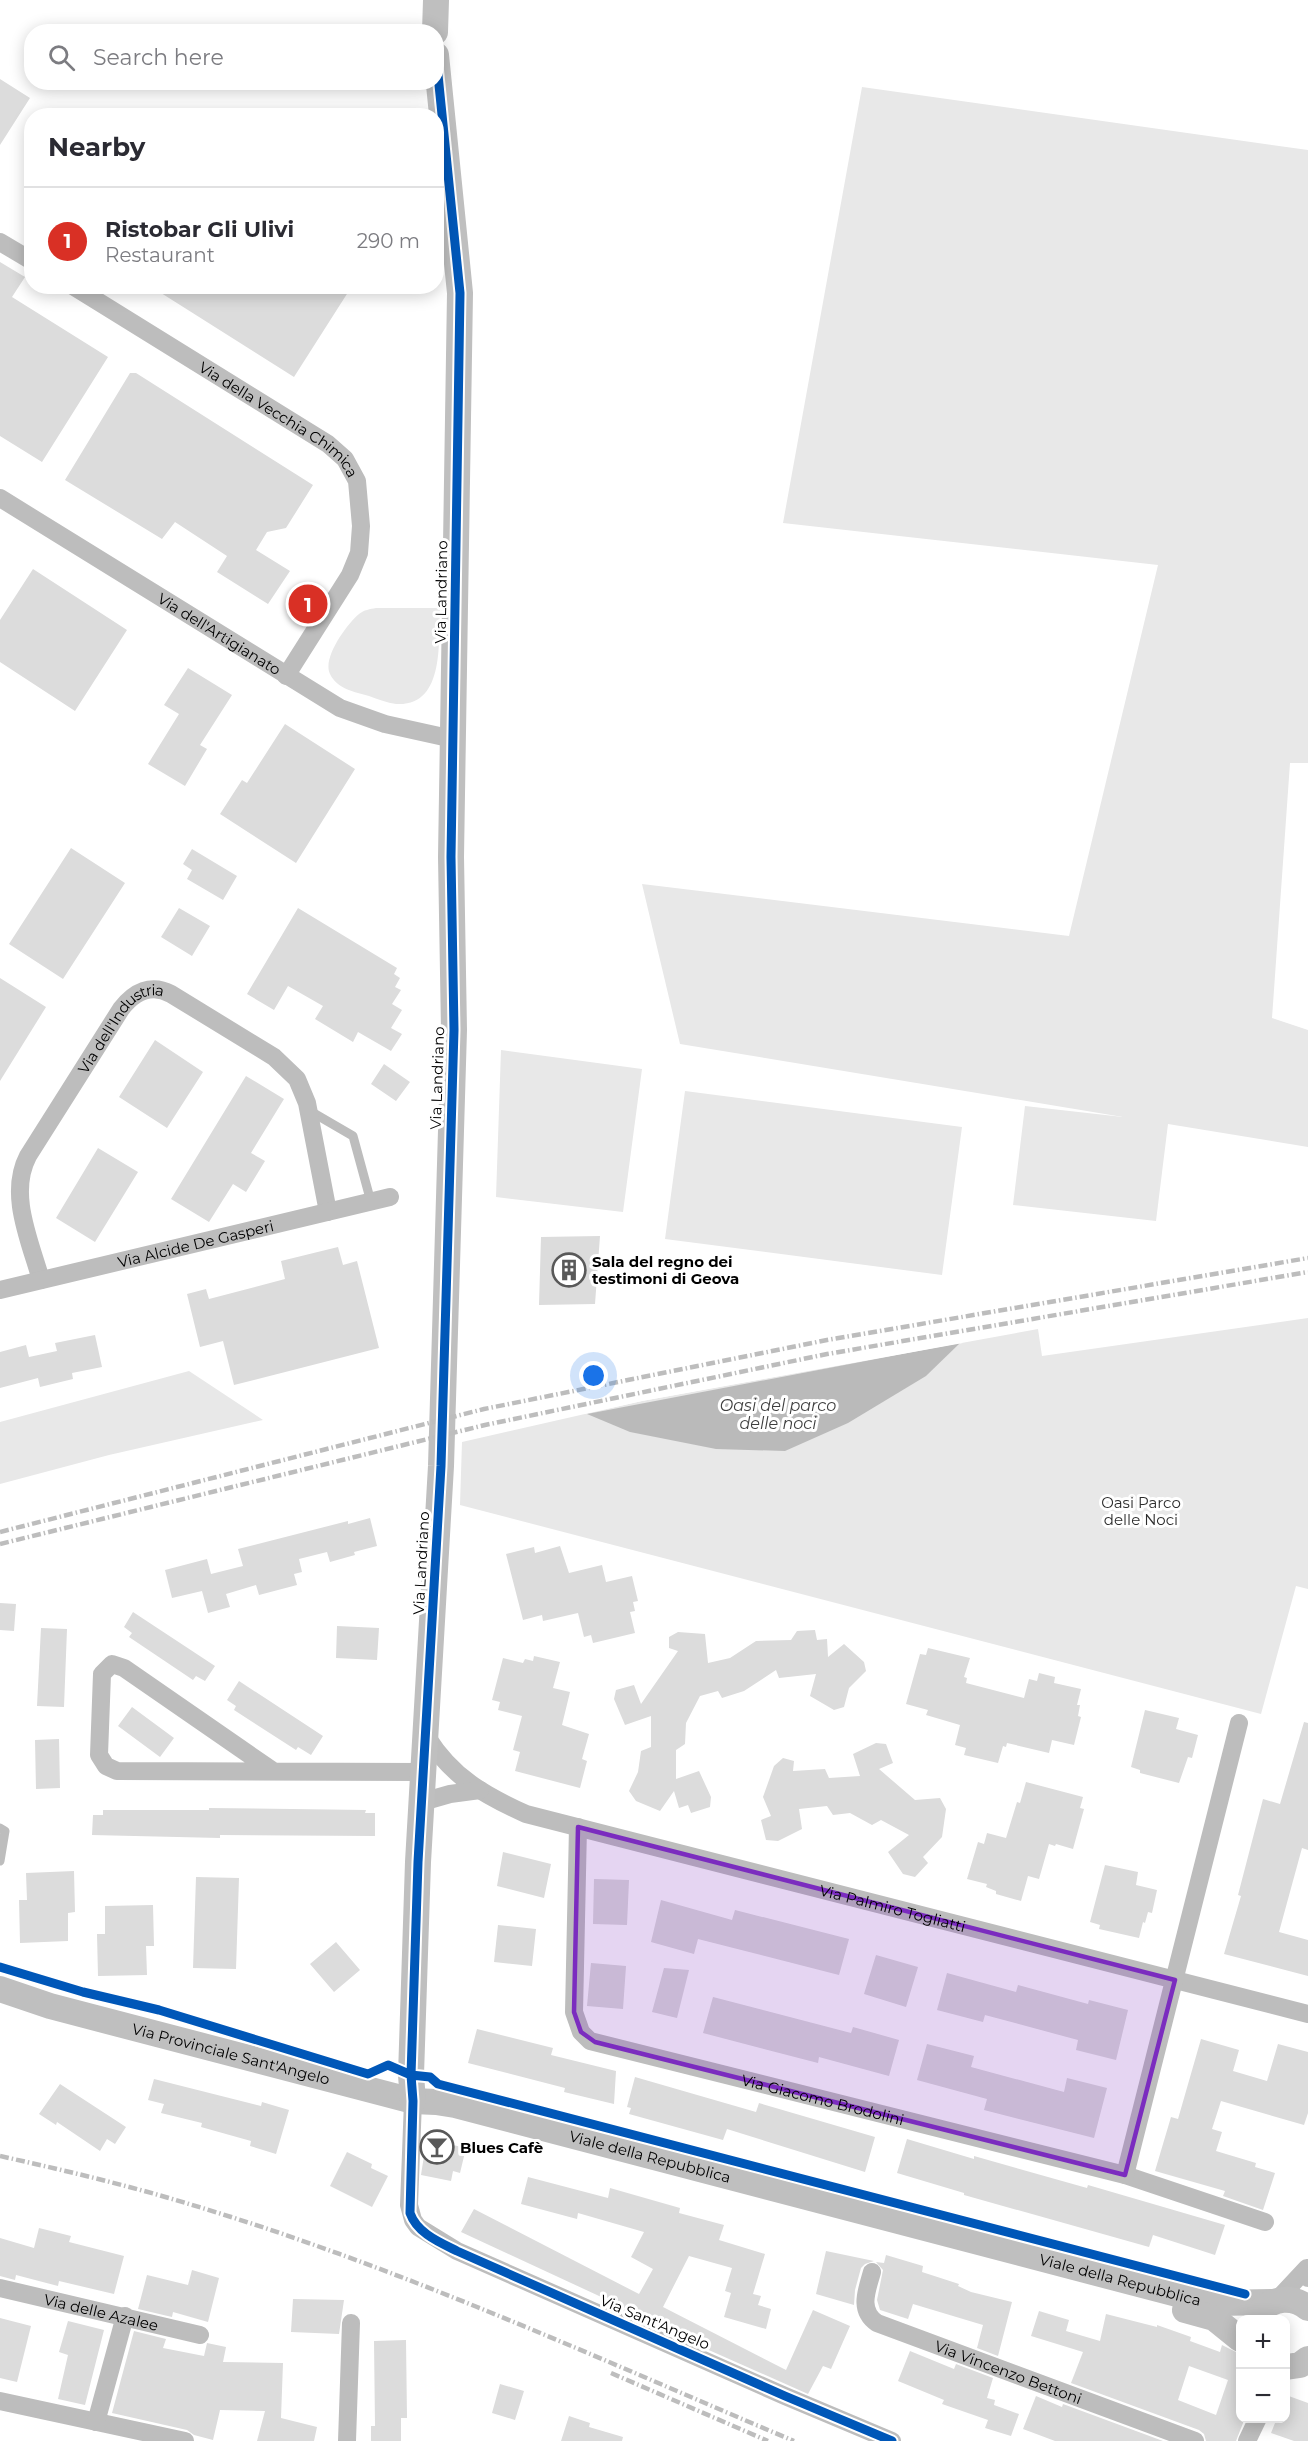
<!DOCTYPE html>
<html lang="en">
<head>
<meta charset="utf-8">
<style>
  body { margin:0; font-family:Montserrat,sans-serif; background:#f2f2f3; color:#2b2b33 }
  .controls { position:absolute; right:18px; bottom:18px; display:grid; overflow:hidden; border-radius:12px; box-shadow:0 3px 15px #0003 }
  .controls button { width:54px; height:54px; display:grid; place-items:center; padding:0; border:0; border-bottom:2px solid #e1e1e2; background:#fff; color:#2b2b33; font:30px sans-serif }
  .you { position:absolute; left:594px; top:1376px; width:21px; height:21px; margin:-15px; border:4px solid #fff; border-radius:50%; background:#1a73e8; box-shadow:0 0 0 9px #1a73e833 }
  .badge { display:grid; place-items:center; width:39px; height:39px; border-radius:50%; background:#d93025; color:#fff; font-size:20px; font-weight:700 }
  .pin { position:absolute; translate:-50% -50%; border:3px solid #fff; box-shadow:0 2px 6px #0006 }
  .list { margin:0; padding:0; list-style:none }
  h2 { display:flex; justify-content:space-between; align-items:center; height:78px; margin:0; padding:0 24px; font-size:26px }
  h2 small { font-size:20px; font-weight:400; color:#7c7c81 }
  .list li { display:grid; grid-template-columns:39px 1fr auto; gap:18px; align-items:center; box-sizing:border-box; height:108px; padding:0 24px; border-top:2px solid #e1e1e2 }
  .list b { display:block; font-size:22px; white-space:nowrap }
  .list p { margin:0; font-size:20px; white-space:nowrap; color:#7c7c81 }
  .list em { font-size:20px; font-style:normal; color:#7c7c81 }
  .icon { flex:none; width:33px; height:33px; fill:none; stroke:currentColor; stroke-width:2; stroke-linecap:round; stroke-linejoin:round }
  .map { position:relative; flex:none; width:1308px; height:2441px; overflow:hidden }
  .search { position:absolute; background:#fff; box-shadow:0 3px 15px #0003; left:24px; top:24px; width:420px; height:66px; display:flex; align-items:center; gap:15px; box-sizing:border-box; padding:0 21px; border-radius:24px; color:#7c7c81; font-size:22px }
  .panel { position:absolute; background:#fff; box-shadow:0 3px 15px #0003; left:24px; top:108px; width:420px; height:186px; border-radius:24px }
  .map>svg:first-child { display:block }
  .green { fill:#e8e8e8 }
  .water { fill:#bababa }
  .pier { fill:#fff }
  .building { fill:#dcdcdc; fill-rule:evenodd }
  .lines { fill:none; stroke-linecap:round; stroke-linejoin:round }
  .lane { stroke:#bdbdbd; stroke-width:9 }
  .street { stroke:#bdbdbd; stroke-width:18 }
  .secondary { stroke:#bfbfbf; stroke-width:26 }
  .rail { stroke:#bdbdbd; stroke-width:4.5; stroke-dasharray:9 3 1.5 3; stroke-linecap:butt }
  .cycleway-casing { stroke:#fff; stroke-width:13 }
  .cycleway { stroke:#0057b8; stroke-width:9 }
  .marked { fill:#7b2cbf; fill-opacity:0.2; stroke:#7b2cbf; stroke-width:4.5; stroke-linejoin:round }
  .labels { text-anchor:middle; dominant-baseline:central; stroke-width:6; stroke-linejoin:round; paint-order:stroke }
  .street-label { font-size:15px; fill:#000; stroke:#fff }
  .poi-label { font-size:15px; font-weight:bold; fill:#000; stroke:#fff; text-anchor:start }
  .park-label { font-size:15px; fill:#2d2d2d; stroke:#fff }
  .water-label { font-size:16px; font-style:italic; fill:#3e3e3e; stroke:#fff }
</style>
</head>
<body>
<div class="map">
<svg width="1308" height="2441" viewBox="0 0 1308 2441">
  <rect width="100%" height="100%" fill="#fff"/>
  <!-- green -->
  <path class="green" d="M862,87l446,63v613h-18l-18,255 36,12v117l-140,-23 -12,97 -143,-16 12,-99 98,11 -443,-73 -38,-160 427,52 89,-371 -375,-42z
    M376,608h64c-2,32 6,99 -44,96 -9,-1 -18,-5 -27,-8 -14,-4 -32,-7 -39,-22 -8,-16 17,-50 29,-60 5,-4 11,-5 17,-6z
    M501,1050l141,19 -19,143 -127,-15z
    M685,1091l277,36 -20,148 -277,-36z
    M1308,1318v271l-12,-3 -35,128 -801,-209 2,-63 180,-41 396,-72 4,27z
    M189,1371l74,49 -154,35 -109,29v-62z"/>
  <!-- water -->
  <path class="water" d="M960,1343l-34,33 -78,47 -63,28 -69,-2 -86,-17 -43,-18z"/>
  <!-- pier -->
  <path class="pier" d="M959,1340l4,3 -321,58 -58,13 2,-3z"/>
  <!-- building -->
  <path class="building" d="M0,79l30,19 -30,47z
    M0,262l25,15 -13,20 96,60 -66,105 -42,-26z
    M150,286h202l-58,91z
    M130,373h6l177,112 -27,43 -19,4 -11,18 34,21 -22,33 -51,-32 10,-16 -52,-34 -13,17 -97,-59z
    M33,569l94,61 -52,81 -75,-49v-42z
    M188,668l44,27 -32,50 7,4 -22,37 -37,-22 31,-50 -15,-9z
    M285,724l70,45 -59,94 -76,-49 22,-34 5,3z
    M71,848l54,35 -62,96 -54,-35z
    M192,849l45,27 -14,24 -36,-21 5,-9 -9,-6z
    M179,908l31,18 -18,30 -31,-19z
    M298,908l99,60 -3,6 6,4 -5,9 6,3 -9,14 10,6 -11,18 11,6 -11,17 -33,-19 -5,10 -38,-23 8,-13 -35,-20 -14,24 -27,-16z
    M0,978l46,29 -46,74z
    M155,1040l48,32 -36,56 -48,-31z
    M384,1064l26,18 -14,19 -25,-17z
    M246,1076l38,23 -33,54 14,8 -19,31 -13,-8 -24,38 -38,-23z
    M98,1148l40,24 -43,70 -39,-24z
    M600,1236l-5,68 -56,1 2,-68z
    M338,1247l5,18 14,-4 22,87 -145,37 -11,-44 -23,6 -13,-53 19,-5 3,10 76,-20 -4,-18z
    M95,1335l7,32 -30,6 1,6 -33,8 -2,-9 -38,10v-36l26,-7 3,12 28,-6 -2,-8z
    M370,1518l7,28 -23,6 1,3 -25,7 -3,-10 -28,7 3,13 -8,2 3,11 -38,10 -3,-10 -30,9 4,13 -22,6 -6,-22 -30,7 -7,-28 42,-11 4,15 32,-8 -5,-17 110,-28v3z
    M560,1546l9,27 33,-8 4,17 26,-6 6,25 -5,1 2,9 -5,1 5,21 -42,10 -2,-8 -7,2 -6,-24 -35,8 -1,-6 -19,5 -17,-66 28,-7 1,6z
    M0,1603l16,1 -2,27 -14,-1z
    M133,1612l82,54 -10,15 -9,-5 -3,4 -64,-43 3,-4 -8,-6z
    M337,1626l42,2 -2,32 -41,-2z
    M41,1628l26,1 -3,78 -27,-1z
    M815,1630l2,10 10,-1 1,18 16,-13 20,18 2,9 -17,17 -5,19 -10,3 -24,-14 6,-22 -37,4 -3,-8 -32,21 -22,7 -4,-7 -18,5 -14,27 -1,21 -9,6v29l23,-8 12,26 -1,10 -19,6 -3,-8 -9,3 -5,-17 -14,20 -24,-10 -7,-10 9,-19 3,-21 10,-4v-31l-26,9 -11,-26 2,-9 18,-5 7,19 37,-53 -9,-3v-11l9,-5 27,2 3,29 22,-5 26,-17 35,-1 6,-9z
    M928,1648l42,10 -6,19 3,1 -1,5 58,15 5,-19 8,2 2,-8 16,4 -1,6 27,6 -4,16h3l-2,11 3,1 -7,28 -22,-5 -3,13 -42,-10 -1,4 -3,-1 -5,17 -34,-8 2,-7 -11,-3 5,-20 -34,-10 2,-5 -22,-6 14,-50 6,1z
    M534,1656l26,6 -7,26 17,4 -8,33 27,9 -7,25 5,2 -7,27 -65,-17 5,-19 -7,-2 9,-34 -24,-6 2,-8 -8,-2 11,-42 20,5 2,-4 8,2z
    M239,1681l84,55 -12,19 -13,-8 -2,3 -62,-40 2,-4 -9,-6z
    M132,1707l42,31 -14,19 -42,-31z
    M1145,1710l34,8 -3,11 22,6 -6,23 -4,-1 -9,26 -39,-10v-3l-9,-3z
    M1304,1722l4,1v127l-6,-2 -23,84 29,8v36l-84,-22 17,-58 -3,-1 25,-96 17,5z
    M59,1739l1,49 -24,1 -1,-49z
    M876,1743l10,1 7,19 -14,6 36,31 25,-2 6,11 -4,28 -19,20 5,6 -13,14 -12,-3 -15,-22 21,-17 -28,-15 -9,5 -22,-12 -17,2 -6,-9 -28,3 3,20 -24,12 -12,-1 -5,-20 10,-4 -8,-19 11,-31 9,-8 11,3 -1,10 32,-2 4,9 31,-2 -7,-22z
    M1026,1782l57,15 -3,11 4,1 -11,40 -17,-5 -1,2 -6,-2 -10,35 -11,-3 -7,25 -25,-7v-3l-10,-4 1,-3 -20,-5 11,-37 6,2 3,-11 19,5 11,-36 3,1z
    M209,1808l157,2 -1,3h10v23l-155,-1v3l-128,-3 1,-20h10v-5h106z
    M503,1852l48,12 -7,34 -47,-12z
    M1105,1865l33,7 -2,13 21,5 -5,23 -4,-1 -3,11 -2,-1 -4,16 -40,-9 1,-4 -10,-3z
    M74,1871l1,41 -7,1v28l-48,2 -1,-43h8l-1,-27z
    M196,1877l43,1 -3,91 -43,-1z
    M594,1879l35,1 -2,45 -34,-1z
    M661,1900l71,20 3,-10 114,29 -10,36 -141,-36 -4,15 -43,-12z
    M153,1905l1,41h-8l1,29 -49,1 -1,-42h8v-28z
    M498,1925l38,4 -4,37 -38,-4z
    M336,1942l24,28 -26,22 -24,-28z
    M876,1955l42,12 -12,40 -42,-13z
    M591,1963l35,3 -3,43 -36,-3z
    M664,1968l25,2 -12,48 -25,-6z
    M947,1973l69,19 2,-7 70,19 1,-4 39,10 -12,50 -40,-10 2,-10 -93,-25 -2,7 -46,-12z
    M713,1997l138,36 2,-6 46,13 -10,36 -70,-19 -1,6 -115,-30z
    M477,2029l76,19 -2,7 65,16 -2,33 -50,-12 1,-4 -97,-25z
    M1201,2039l38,11 -6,21 34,10 11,-37 30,8v61l-4,12 -83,-24 -9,28 10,3 -6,19 40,12 -1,4 20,6 -12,37 -40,-14 2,-5 -70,-20 16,-54 7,2z
    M927,2044l47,12 -3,11 93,25 3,-14 40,10 -13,50 -110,-28 3,-11 -70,-19z
    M635,2077l121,35 3,-9 116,34 -10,35 -138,-43 -4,11 -94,-26 2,-6 -4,-1z
    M154,2079l107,27 1,-4 27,8 -13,44 -26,-8 1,-5 -50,-14 1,-4 -41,-10 3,-9 -16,-4z
    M60,2084l66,43 -11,17 -8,-5 -7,12 -43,-29 -1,3 -17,-11z
    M907,2139l67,20v-3l113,32 1,-3 137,40 -10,30 -62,-20 -4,12 -185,-52v-2l-67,-20z
    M436,2141l30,7 -6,25 -7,-2 -2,10 -30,-6 4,-26z
    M347,2152l25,12 -1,4 17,8 -16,31 -42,-21z
    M528,2177l80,21 2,-10 70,20 -1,5 45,12 -5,15 46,14 -12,40 8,2 -3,9 13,4 -5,20 -42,-12 7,-24 -6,-2 7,-23 -43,-12 -26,51 123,63 27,-60 37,16 -19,43 -8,-3 -15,28 -185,-82 2,-4 -164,-76 13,-23 165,85 14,-25 -22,-12 13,-25 -66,-19 -1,6 -56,-15z
    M39,2228l32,8 -2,6 55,14 -10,38 -55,-13 -1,5 -42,-11 -1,5 -15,-4v-38l34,10z
    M826,2251l48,10 -9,3 -4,4 -6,22 -1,15 -38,-11z
    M886,2255l37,11 -1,6 37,12 -1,2 13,6 41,10 -14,54 -21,-8 6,-23 -70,-21 -5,15 -28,-9 -3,-10 6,-30 -7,-8 8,1z
    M192,2270l27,8 -11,44 -35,-10 -1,5 -34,-8 9,-34 41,10z
    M293,2299l51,1 -5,34 -48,-2z
    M1039,2311l30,9 -3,11 34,10 6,-27 51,13v-2l34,12 -1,4 30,11 2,-7 18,9v64h5l-9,23h-30l-2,-7 -5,-4 -128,-47 12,-31 -52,-16zM1189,2366l39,14 -12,35 -38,-15z
    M0,2318l31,8 -14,56 -17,-4z
    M68,2321l36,9 -19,75 -27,-6 10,-44 -9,-3z
    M134,2331l32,8 -3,9 41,8 3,-13 19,4 -3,15 60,1 -2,55 36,9 -3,14h-57l8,-30 -45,-1 -7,30 -19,-5 -7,-5 -75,-17z
    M406,2340l1,78h-6v23h-30v-15h4l-1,-85z
    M910,2351l44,18 2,-5 37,14 -6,20 8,2 -1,5 25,9 -8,22 -26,-8 3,-8 -46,-16 2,-4 -46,-19z
    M500,2384l24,7 -9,29 -23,-7z
    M1286,2395l22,8v38h-14l-23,-8 6,-15h9z
    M1036,2396l26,11 1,-3 100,37h-108l-32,-12z
    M569,2416l21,7 -1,4 34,10 -1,4h-61z"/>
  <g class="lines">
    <!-- lane -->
    <path class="lane" d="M310,1111l43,25 18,66
      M0,1828l5,3 -5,30"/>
    <!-- street -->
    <g class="street">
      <path d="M0,242l32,19"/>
      <path id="s1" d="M73,286l255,158 17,15 12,22 4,45 -2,27 -9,22 -64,101"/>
      <path id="s2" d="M0,498l340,210 45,16 68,15"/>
      <path id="s3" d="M41,1280c-11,-39 -33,-86 -13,-124l93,-147c13,-17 30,-26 50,-15l103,63 23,22 10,24 21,109"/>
      <path id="s4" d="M0,1290l390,-93"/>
      <path id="s5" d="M427,1737c25,40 57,58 99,77l782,200"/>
      <path d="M273,1771l-149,-103 -12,-4 -10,10 -3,81 7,11 11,5 307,1"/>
      <path d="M422,1802l28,-8 30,-4"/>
      <path id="s6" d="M578,1827l-4,185 7,20 9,9 535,134 140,47"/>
      <path d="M413,2101l-4,104 4,15 5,7 39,24 328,145 107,45"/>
      <path d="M1125,2175l114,-452"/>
      <path id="s7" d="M872,2272c-5,18 -14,38 5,51l318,118"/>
      <path id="s8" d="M0,2288l200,47"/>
      <path d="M1276,2301l31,-33 1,10"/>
      <path d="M0,2401l185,40"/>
      <path d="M96,2422l29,-106"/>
      <path d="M347,2441l4,-118"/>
      <path d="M1247,2441l11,-23"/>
    </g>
    <!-- secondary -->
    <g class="secondary">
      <path d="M435,32l1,-32"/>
      <path id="s9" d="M0,1989l50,17 363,95 23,1 19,3 737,193 24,5 56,-1"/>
      <path d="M413,2101l-2,-26 7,-213 23,-396 13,-436 -3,-173 9,-564 -24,-238"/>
      <path d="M1185,2310l29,8 26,21"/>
      <path d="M1260,2312c13,-15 33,-16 48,-4"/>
      <path d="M1286,2367l14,-2 8,-6"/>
    </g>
    <!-- rail -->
    <path class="rail" d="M0,1532l484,-123 343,-69 481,-82
      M0,1544l485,-119 342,-71 481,-82
      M0,2156c63,14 127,29 189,48 208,62 406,153 605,237
      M611,2373l157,68"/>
    <!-- cycleway casing -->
    <g class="cycleway-casing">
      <path id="cycleway" d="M436,55l24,238 -9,564 3,173 -13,436 -23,396 -7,213 2,26 -3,112c7,20 29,29 47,38l328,145 107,45
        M0,1967l83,25 76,18 209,64 20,-9 23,10 19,2 8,7 807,210"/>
    </g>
    <!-- cycleway -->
    <use href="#cycleway" class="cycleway"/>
  </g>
  <!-- marked area -->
  <path class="marked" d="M578,1827l597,153 -50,195 -530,-133 -14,-10 -7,-20z"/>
  <!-- icons -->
  <defs>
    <g id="building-ring" transform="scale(1.725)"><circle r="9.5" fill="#fff" stroke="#595959" stroke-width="1.5"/><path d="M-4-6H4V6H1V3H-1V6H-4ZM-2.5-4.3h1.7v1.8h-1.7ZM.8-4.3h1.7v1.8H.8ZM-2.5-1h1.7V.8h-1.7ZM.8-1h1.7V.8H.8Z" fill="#595959"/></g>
    <g id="bar-ring" transform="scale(1.725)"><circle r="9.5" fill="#fff" stroke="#595959" stroke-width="1.5"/><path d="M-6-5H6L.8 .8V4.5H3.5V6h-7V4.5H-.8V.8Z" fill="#595959"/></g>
  </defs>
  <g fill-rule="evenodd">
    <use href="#building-ring" x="569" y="1270"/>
    <use href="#bar-ring" x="437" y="2147"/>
  </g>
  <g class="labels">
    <!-- street labels -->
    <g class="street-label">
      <text stroke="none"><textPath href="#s1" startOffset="246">Via della Vecchia Chimica</textPath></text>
      <text transform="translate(441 592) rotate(-89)">Via Landriano</text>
      <text stroke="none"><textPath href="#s2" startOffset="258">Via dell'Artigianato</textPath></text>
      <text stroke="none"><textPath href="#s3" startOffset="290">Via dell'Industria</textPath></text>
      <text transform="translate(437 1078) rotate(-88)">Via Landriano</text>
      <text stroke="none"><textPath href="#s4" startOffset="201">Via Alcide De Gasperi</textPath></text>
      <text transform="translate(421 1563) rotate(-87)">Via Landriano</text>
      <text stroke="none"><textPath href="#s5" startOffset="506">Via Palmiro Togliatti</textPath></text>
      <text stroke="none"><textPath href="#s9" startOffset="240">Via Provinciale Sant'Angelo</textPath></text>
      <text stroke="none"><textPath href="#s6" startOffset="459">Via Giacomo Brodolini</textPath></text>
      <text stroke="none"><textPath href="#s9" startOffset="672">Viale della Repubblica</textPath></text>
      <text stroke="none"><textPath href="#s9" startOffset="1158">Viale della Repubblica</textPath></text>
      <text stroke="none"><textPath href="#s8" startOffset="104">Via delle Azalee</textPath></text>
      <text transform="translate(655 2322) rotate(23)">Via Sant'Angelo</text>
      <text stroke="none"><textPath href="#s7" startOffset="196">Via Vincenzo Bettoni</textPath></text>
    </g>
    <!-- poi labels -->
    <g class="poi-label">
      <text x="592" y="1261">Sala del regno dei<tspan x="592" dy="17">testimoni di Geova</tspan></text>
      <text x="460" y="2147">Blues Cafè</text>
    </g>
    <!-- park labels -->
    <g class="park-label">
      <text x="1141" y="1502">Oasi Parco<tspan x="1141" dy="17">delle Noci</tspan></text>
    </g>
    <!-- water labels -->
    <g class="water-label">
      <text x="778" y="1405">Oasi del parco<tspan x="778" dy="18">delle noci</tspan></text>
    </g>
  </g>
</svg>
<div class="controls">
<button>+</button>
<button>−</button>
</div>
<div class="you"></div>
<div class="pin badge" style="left:308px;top:604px">1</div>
<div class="search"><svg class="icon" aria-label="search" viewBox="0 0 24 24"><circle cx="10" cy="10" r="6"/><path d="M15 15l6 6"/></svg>Search here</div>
<section class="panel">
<h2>Nearby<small></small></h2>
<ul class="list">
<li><span class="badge">1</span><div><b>Ristobar Gli Ulivi</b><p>Restaurant</p></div><em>290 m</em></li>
</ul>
</section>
</div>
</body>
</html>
